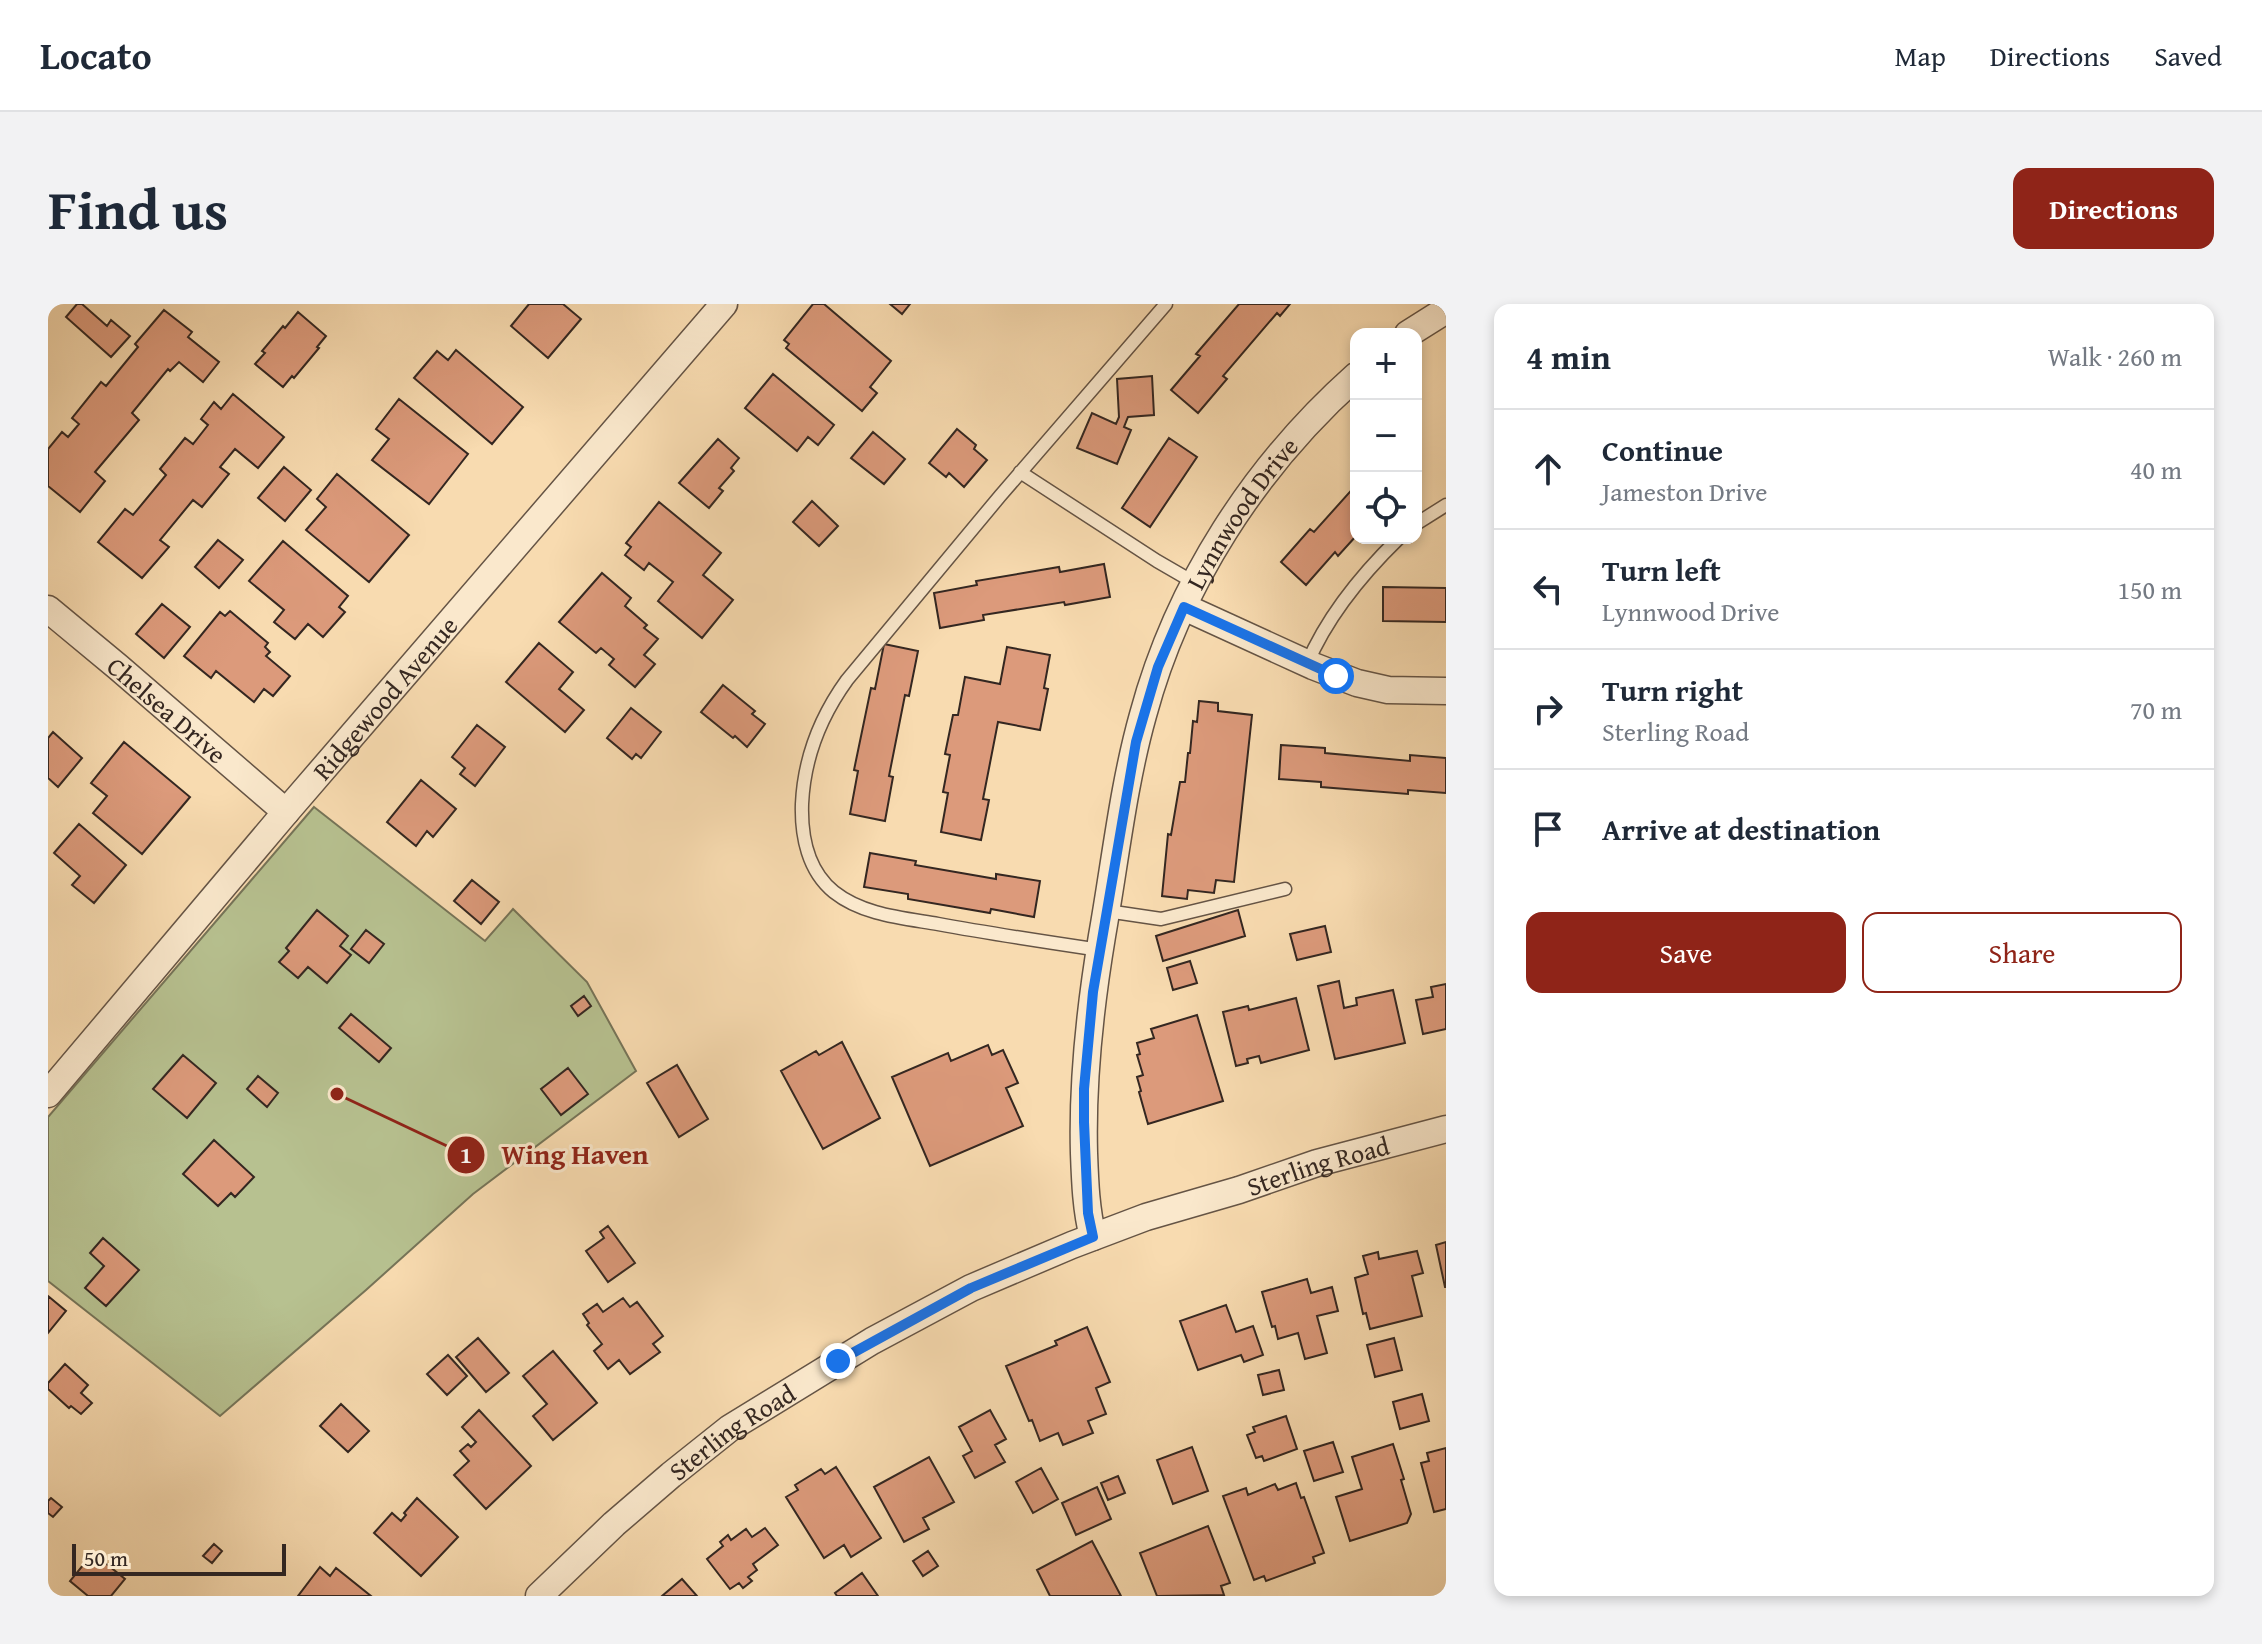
<!DOCTYPE html>
<html lang="en">
<head>
<meta charset="utf-8">
<style>
  body { margin:0; font-family:"Gentium Book Plus",serif; background:#f2f2f3; color:#1f2937 }
  .controls { position:absolute; right:24px; top:24px; display:grid; overflow:hidden; border-radius:16px; box-shadow:0 4px 12px #0003 }
  .controls button { width:72px; height:72px; display:grid; place-items:center; padding:0; border:0; border-bottom:2px solid #e0e1e3; background:#fff; color:#1f2937; font:40px sans-serif }
  .scale { position:absolute; left:24px; bottom:20px; width:214px; box-sizing:border-box; padding-left:8px; border:4px solid #342721; border-top:0; font-size:22px; line-height:28px; white-space:nowrap; color:#342721; -webkit-text-stroke:6px #fae8cc; paint-order:stroke }
  .stop { position:absolute; width:24px; height:24px; margin:-18px; border:6px solid #1a73e8; border-radius:50%; background:#fff }
  .stop.end { background:#1a73e8; border-color:#fff; box-shadow:0 2px 8px #0008 }
  .list { margin:0; padding:0; list-style:none }
  h2 { display:flex; justify-content:space-between; align-items:center; height:104px; margin:0; padding:0 32px; font-size:34px }
  h2 small { font-size:26px; font-weight:400; color:#747a83 }
  .list li { display:grid; grid-template-columns:52px 1fr auto; gap:24px; align-items:center; box-sizing:border-box; height:120px; padding:0 32px; border-top:2px solid #e0e1e3 }
  .list b { display:block; font-size:30px; white-space:nowrap }
  .list p { margin:0; font-size:26px; white-space:nowrap; color:#747a83 }
  .list em { font-size:26px; font-style:normal; color:#747a83 }
  .actions { display:flex; gap:16px; padding:24px 32px }
  .actions a { flex:1; padding:18px 0; border:2px solid #8f2418; border-radius:16px; text-align:center; font-size:28px; color:#8f2418 }
  .actions .main { background:#8f2418; color:#fff }
  .icon { flex:none; width:44px; height:44px; fill:none; stroke:currentColor; stroke-width:2; stroke-linecap:round; stroke-linejoin:round }
  .map { position:relative; flex:none; width:1398px; height:1292px; overflow:hidden; border-radius:16px }
  header { display:flex; align-items:center; gap:48px; box-sizing:border-box; height:112px; padding:0 40px; background:#fff; border-bottom:2px solid #e0e1e3 }
  header strong { font-size:38px }
  nav { display:flex; gap:44px; margin-inline-start:auto; font-size:28px }
  .intro { display:flex; align-items:center; justify-content:space-between; box-sizing:border-box; height:192px; padding:0 48px }
  h1 { margin:0; font-size:56px }
  .button { padding:20px 36px; border-radius:16px; background:#8f2418; color:#fff; font-size:28px; font-weight:700 }
  main { display:flex; gap:48px; padding:0 48px }
  aside { flex:1; background:#fff; border-radius:16px; box-shadow:0 4px 12px #0003 }
  .map>svg:first-child { display:block }
  .green { fill:#b7c190; stroke:#767458; stroke-width:2 }
  .building { fill:#dc9a7b; stroke:#342721; stroke-width:2 }
  .lines { fill:none; stroke-linecap:round; stroke-linejoin:round }
  .service-casing { stroke:#655445; stroke-width:15 }
  .minor-casing { stroke:#655445; stroke-width:29 }
  .service { stroke:#fae8cc; stroke-width:12 }
  .minor { stroke:#fae8cc; stroke-width:26 }
  .route { stroke:#1a73e8; stroke-width:10 }
  .labels { text-anchor:middle; dominant-baseline:central; stroke-width:6; stroke-linejoin:round; paint-order:stroke }
  .street-label { font-size:26px; fill:#342721; stroke:#fae8cc }
  .leader { fill:none; stroke:#8f2418; stroke-width:3 }
  .callout-dot { fill:#8f2418; stroke:#fae8cc; stroke-width:3 }
  .mark-label { font-size:24px; text-anchor:middle; font-weight:bold; fill:#fff }
  .callout-label { font-size:28px; text-anchor:middle; font-weight:bold; fill:#8f2418; stroke:#fae8cc; stroke-width:6; stroke-linejoin:round; paint-order:stroke }
</style>
</head>
<body>
<header>
<strong>Locato</strong>
<nav><a>Map</a><a>Directions</a><a>Saved</a></nav>
</header>
<div class="intro"><h1>Find us</h1><a class="button">Directions</a></div>
<main>
<div class="map">
<svg width="1398" height="1292" viewBox="0 0 1398 1292">
  <rect width="100%" height="100%" fill="#f8dbb0"/>
  <filter id="stains"><feTurbulence type="fractalNoise" baseFrequency=".0025" numOctaves="4"/><feColorMatrix values="0 0 0 0 .2 0 0 0 0 .09 0 0 0 0 .02 0 0 0 .5 -.17"/></filter>
  <radialGradient id="worn" r=".72"><stop offset=".6" stop-color="#630" stop-opacity="0"/><stop offset="1" stop-color="#630" stop-opacity=".3"/></radialGradient>
  <!-- green -->
  <path class="green" d="M266,503l171,134 28,-32 74,73 49,89 -163,123 -107,96 -146,126 -172,-135v-164z"/>
  <!-- building -->
  <path class="building" d="M29,0h5l25,22 4,-6 19,16 -19,21 -45,-40z
    M481,0h34l18,15 -33,39 -37,-32z
    M765,0h11l67,57 -21,26 7,6 -15,18 -76,-63 3,-4 -5,-4z
    M842,0h20l-8,10z
    M1191,0h51l-10,12 -3,-3 -54,63 4,3 -29,34 -27,-23 29,-34 -4,-2z
    M116,6l28,22 -4,5 31,25 -16,20 -24,-20 -9,9 -2,-2 -36,44 7,7 -44,52 10,9 -25,31 -32,-26v-37l14,-17 6,5 11,-13 -7,-6 29,-36 5,4 32,-39 -3,-3z
    M250,8l28,24 -9,11 2,1 -25,30 -2,-2 -9,11 -28,-23 10,-11 -3,-2 21,-25 2,2z
    M408,46l67,57 -31,37 -78,-66 23,-27 11,9z
    M725,70l61,51 -16,20 -10,-8 -11,14 -52,-43z
    M1104,72l2,39 -26,2 -4,10 7,3 -14,34 -40,-16 15,-35 24,11 3,-7 -2,-38z
    M185,90l51,43 -26,31 -23,-19 -15,18 9,7 -27,33 -9,-7 -33,40 9,7 -27,31 -44,-36 27,-33 8,6 33,-40 -6,-6 25,-31 8,6 15,-19 -7,-6 13,-17 7,7z
    M351,95l69,55 -39,50 -57,-44 17,-21 -13,-10z
    M909,125l19,16 -2,4 13,11 -23,27 -15,-14 -3,4 -17,-14z
    M825,128l32,27 -21,25 -33,-26z
    M1121,134l28,19 -47,70 -28,-19z
    M670,135l21,19 -8,10 3,3 -15,17 4,3 -14,17 -30,-25z
    M236,163l27,23 -26,31 -27,-23z
    M289,170l72,61 -40,47 -63,-52 20,-23 -9,-8z
    M1308,181v51l-18,20 -3,-4 -29,33 -25,-23 29,-33 4,3z
    M764,197l26,25 -19,20 -26,-24z
    M611,198l62,51 -18,22 30,25 -31,38 -44,-37 15,-19 -24,-19 -5,7 -19,-15 6,-8 -5,-4z
    M170,236l25,20 -24,28 -24,-21z
    M235,237l65,55 -9,11 6,5 -22,25 -15,-13 -13,15 -21,-17 10,-12 -35,-29z
    M1056,260l6,33 -45,8 -1,-3 -81,13 1,5 -44,8 -6,-35 43,-8 -1,-4 83,-14 1,5z
    M554,269l29,25 -6,8 22,19 -3,3 14,11 -14,16 11,9 -20,23 -26,-22 5,-6 -13,-11 -5,5 -37,-31z
    M1335,283l63,1v34l-63,-1z
    M114,300l28,23 -26,31 -28,-24z
    M182,307l38,32 -3,4 5,5 -4,4 24,20 -17,20 -9,-7 -10,13 -38,-31 -5,7 -27,-22 36,-44 5,4z
    M491,339l34,29 -14,17 25,21 -19,22 -59,-50z
    M836,340l34,7 -9,45 -4,-1 -16,81 4,1 -8,44 -35,-7 8,-43 -4,-1 17,-82 4,1z
    M959,343l43,8 -6,33 4,1 -8,41 -42,-8 -15,77 6,1 -8,40 -40,-8 7,-39 -5,-1 7,-37 -5,-1 8,-39h5l7,-38 35,7z
    M675,381l32,26 -3,3 13,10 -18,23 -12,-11 -2,2 -32,-26z
    M1151,397l19,2v8l34,4 -18,167 -18,-2 -2,13 -26,-3 -1,9 -25,-3 6,-62 3,1 9,-53h5l3,-29h2l3,-32 4,1z
    M583,404l30,24 -20,26 -5,-4 -4,5 -25,-21z
    M429,421l28,22 -30,39 -15,-12 5,-6 -13,-11z
    M5,428l29,26 -24,29 -10,-9v-40z
    M76,438l66,55 -48,57 -49,-41 14,-17 -16,-13z
    M1233,441l44,3v5l85,8v-6l36,3v35l-38,-3v4l-87,-7v-5l-42,-3z
    M373,476l35,29 -23,28 -6,-6 -11,15 -29,-24z
    M31,520l47,41 -32,38 -22,-18 8,-9 -26,-23z
    M822,549l46,8 -1,4 81,14v-5l44,7 -6,36 -43,-8 -1,4 -82,-14v-5l-44,-7z
    M424,576l27,22 -18,22 -27,-23z
    M269,606l31,26 -8,10 11,9 -24,28 -19,-16 -10,11 -19,-16 10,-11 -3,-3z
    M1190,606l7,26 -82,25 -7,-25z
    M1277,622l6,26 -34,8 -7,-26z
    M318,626l18,14 -15,19 -18,-14z
    M1142,657l7,22 -24,7 -6,-22z
    M1291,677l5,27 13,-3 -1,-7 37,-8 12,53 -70,16 -17,-73z
    M1398,680v45l-23,5 -7,-34 17,-3 -2,-10z
    M536,692l7,10 -13,10 -7,-10z
    M1248,694l13,52 -48,13 -2,-7 -12,3 1,4 -12,3 -13,-54 25,-6 1,4z
    M303,710l40,34 -12,14 -40,-34z
    M1149,711l26,86 -75,23 -9,-32 2,-1 -4,-14 6,-2 -6,-20 3,-1 -3,-11 17,-5 -3,-9z
    M794,738l38,76 -57,31 -42,-78 35,-20 3,4z
    M940,741l4,10 11,-5 15,33 -12,5 17,38 -93,40 -38,-89 56,-24 3,8z
    M135,751l33,28 -29,35 -34,-29z
    M629,761l31,54 -29,18 -32,-54z
    M520,764l20,26 -27,21 -20,-26z
    M210,772l20,17 -11,14 -20,-18z
    M166,836l40,37 -19,20 -4,-4 -13,13 -35,-32z
    M560,922l27,37 -27,19 -22,-31 18,-13 -4,-6z
    M55,934l36,32 -33,36 -21,-18 19,-22 -14,-13z
    M1398,938v45h-1l-9,-42z
    M1369,947l6,22 -11,3 10,40 -52,13 -4,-16 -3,1 -8,-36 13,-4 -5,-18 15,-4 1,7z
    M1259,975l4,14 21,-6 6,24 -21,5 10,37 -22,6 -7,-26 -20,6 -3,-13 -3,1 -10,-35z
    M0,992l18,15 -18,22z
    M575,994l7,9 7,-5 26,34 -10,8 7,8 -30,22 -11,-14 -11,9 -14,-18 8,-7 -15,-19 2,-2 -6,-9 14,-10 6,8z
    M1178,1001l10,27 17,-6 10,29 -19,7 -3,-7 -43,15 -18,-49z
    M1039,1023l23,55 -14,6 10,26 -18,7 5,12 -30,12 -5,-12 -18,8 -8,-21 -3,1 -23,-55 51,-21 -2,-4z
    M430,1034l31,35 -23,19 -30,-35z
    M1346,1034l8,32 -27,7 -8,-32z
    M505,1047l44,52 -44,37 -20,-24 14,-12 -24,-28z
    M400,1051l19,21 -20,19 -20,-21z
    M17,1060l23,21 -7,8 11,10 -11,11 -10,-8 -2,2 -21,-19v-6z
    M1231,1066l5,20 -21,5 -5,-20z
    M1374,1090l7,27 -29,8 -7,-27z
    M293,1100l28,27 -21,21 -28,-26z
    M431,1106l52,56 -45,43 -32,-34 15,-14 -9,-10 8,-7 3,3 5,-5 -14,-15z
    M942,1106l16,29 -11,6 10,17 -30,16 -12,-22 9,-5 -13,-24z
    M1238,1112l11,33 -33,12 -2,-5 -6,2 -9,-23 8,-3 -2,-5z
    M1285,1138l10,30 -29,9 -10,-30z
    M1345,1140l11,35 -3,1 10,34 -4,9 -57,18 -14,-44 26,-8 -10,-32z
    M1144,1143l16,44 -35,13 -16,-44z
    M1398,1144v61l-12,3 -13,-49 8,-2 -2,-8z
    M881,1153l25,45 -31,16 6,11 -25,13 -30,-55z
    M788,1163l45,71 -30,19 -7,-12 -20,13 -38,-61 12,-7 -3,-5 26,-16 4,5z
    M993,1164l17,31 -25,14 -17,-31z
    M1070,1172l7,17 -17,7 -7,-17z
    M1248,1179l5,15 3,-1 20,56 -11,4 2,6 -49,18 -2,-5 -10,4 -31,-84 23,-8 2,7 27,-11 3,6z
    M1049,1183l14,32 -35,16 -14,-32z
    M3,1194l11,9 -9,10 -5,-4v-12z
    M369,1194l41,39 -37,39 -47,-43 18,-20 9,8 5,-6 -2,-2z
    M1160,1222l22,57 -9,3 3,9 -67,1 -17,-43z
    M717,1224l13,17 -25,19 4,6 -9,7 4,4 -9,7 -4,-5 -9,6 -23,-30 16,-13 -3,-4 8,-7 3,5 15,-11 6,8z
    M1044,1237l29,55h-71l-13,-26z
    M166,1240l8,7 -10,12 -9,-7z
    M880,1247l10,15 -15,10 -10,-15z
    M45,1249l32,26 -14,17h-23l-18,-15z
    M272,1263l10,9 6,-8 35,28h-73z
    M814,1269l16,23h-41l-2,-3z
    M634,1275l15,17h-35z"/>
  <g class="lines">
    <!-- service casing -->
    <g class="service-casing">
      <path id="service" d="M972,168l137,89 38,22
        M1368,220l30,-19
        M1259,360c20,-47 55,-90 92,-126
        M1059,607l54,8 124,-30
        M1052,646c-54,-8 -108,-16 -162,-26 -35,-6 -75,-9 -104,-32 -26,-21 -33,-56 -32,-88 2,-45 19,-88 45,-124l153,-184 166,-192"/>
    </g>
    <!-- minor casing -->
    <g class="minor-casing">
      <g id="minor">
        <path d="M1360,30l38,-24"/>
        <path d="M1136,303l129,59 44,17 31,7 58,1"/>
        <path id="s1" d="M0,305l70,58 168,145"/>
        <path id="s2" d="M0,790l238,-282 438,-508"/>
        <path id="s3" d="M1045,933c-7,-27 -8,-56 -9,-84 -2,-73 6,-145 18,-217 13,-73 21,-150 41,-221 35,-130 112,-249 213,-339"/>
        <path id="s4" d="M491,1292l75,-72 57,-49 59,-47 142,-87 99,-53 101,-43 74,-28 93,-27 78,-27 129,-34"/>
      </g>
    </g>
    <!-- service -->
    <use href="#service" class="service"/>
    <!-- minor -->
    <use href="#minor" class="minor"/>
  </g>
  <g class="lines">
    <!-- route -->
    <path class="route" d="M790,1057l133,-73 122,-51 -5,-24 -4,-91v-33l9,-97 43,-250 22,-75 26,-60 152,69"/>
  </g>
  <g class="labels">
    <!-- street labels -->
    <g class="street-label">
      <text stroke="none"><textPath href="#s3" startOffset="754">Lynnwood Drive</textPath></text>
      <text stroke="none"><textPath href="#s2" startOffset="520">Ridgewood Avenue</textPath></text>
      <text stroke="none"><textPath href="#s1" startOffset="156">Chelsea Drive</textPath></text>
      <text stroke="none"><textPath href="#s4" startOffset="902">Sterling Road</textPath></text>
      <text stroke="none"><textPath href="#s4" startOffset="254">Sterling Road</textPath></text>
    </g>
  </g>
  <!-- callouts -->
  <path class="leader" d="M289 790L418 851"/>
  <g class="callout-dot">
    <circle cx="289" cy="790" r="8"/>
    <circle cx="418" cy="851" r="20"/>
  </g>
  <g class="mark-label">
    <text x="418" y="859">1</text>
  </g>
  <g class="callout-label">
    <text x="527" y="860">Wing Haven</text>
  </g>
  <rect width="100%" height="100%" filter="url(#stains)"/>
  <rect width="100%" height="100%" fill="url(#worn)"/>
</svg>
<div class="controls">
<button>+</button>
<button>−</button>
<button><svg class="icon" aria-label="locate" viewBox="0 0 24 24"><circle cx="12" cy="12" r="6"/><path d="M12 2v4M12 18v4M2 12h4M18 12h4"/></svg></button>
</div>
<div class="scale">50 m</div>
<div class="stop" style="left:1288px;top:372px"></div>
<div class="stop end" style="left:790px;top:1057px"></div>
</div>
<aside>
<h2>4 min<small>Walk · 260 m</small></h2>
<ul class="list">
<li><svg class="icon" aria-label="ahead" viewBox="0 0 24 24"><path d="M12 20V5M6 11l6-6 6 6"/></svg><div><b>Continue</b><p>Jameston Drive</p></div><em>40 m</em></li>
<li><svg class="icon" aria-label="left" viewBox="0 0 24 24"><path d="M17 20v-9H6M10 6l-5 5 5 5"/></svg><div><b>Turn left</b><p>Lynnwood Drive</p></div><em>150 m</em></li>
<li><svg class="icon" aria-label="right" viewBox="0 0 24 24"><path d="M7 20v-9h11M14 6l5 5-5 5"/></svg><div><b>Turn right</b><p>Sterling Road</p></div><em>70 m</em></li>
<li><svg class="icon" aria-label="arrive" viewBox="0 0 24 24"><path d="M6 21V4h12l-3 4 3 4H6"/></svg><div><b>Arrive at destination</b></div></li>
</ul>
<div class="actions"><a class="main">Save</a><a>Share</a></div>
</aside>
</main>
</body>
</html>
